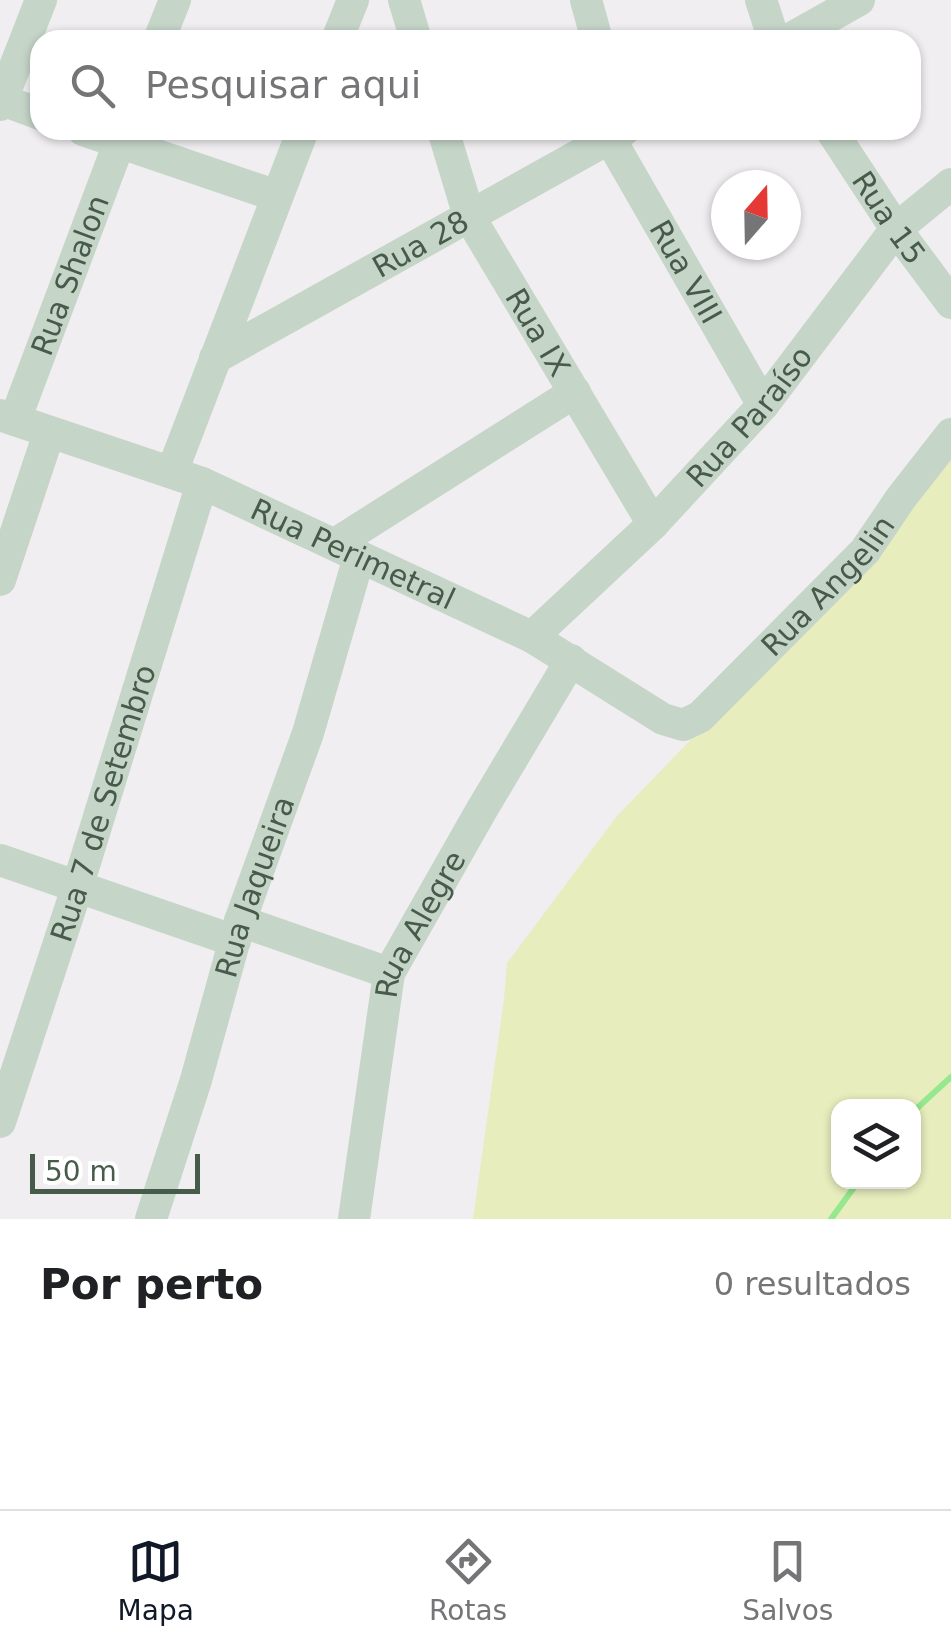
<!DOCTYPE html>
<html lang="pt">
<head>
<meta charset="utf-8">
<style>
  body { margin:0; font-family:"DejaVu Sans",sans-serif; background:#f2f2f2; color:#202124 }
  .controls { position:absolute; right:30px; bottom:30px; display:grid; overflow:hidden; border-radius:20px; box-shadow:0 2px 8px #0004 }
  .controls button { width:90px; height:90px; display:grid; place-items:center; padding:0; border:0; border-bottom:2px solid #e0e0e0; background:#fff; color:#202124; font:50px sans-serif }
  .compass { position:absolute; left:711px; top:170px; width:90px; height:90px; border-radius:50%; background:#fff; box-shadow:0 2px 8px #0004; rotate:20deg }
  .scale { position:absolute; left:30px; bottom:25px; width:170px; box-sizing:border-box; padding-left:10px; border:5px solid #475b4b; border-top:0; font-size:28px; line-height:35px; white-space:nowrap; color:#475b4b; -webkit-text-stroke:8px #fff; paint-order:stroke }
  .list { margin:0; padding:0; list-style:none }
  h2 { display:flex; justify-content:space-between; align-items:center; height:130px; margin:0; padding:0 40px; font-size:42px }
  h2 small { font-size:32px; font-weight:400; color:#757577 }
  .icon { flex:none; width:55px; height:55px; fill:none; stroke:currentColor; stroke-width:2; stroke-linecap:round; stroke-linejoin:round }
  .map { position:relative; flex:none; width:951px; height:1219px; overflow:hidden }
  .search { position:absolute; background:#fff; box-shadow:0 2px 8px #0004; left:30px; right:30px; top:30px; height:110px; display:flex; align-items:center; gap:25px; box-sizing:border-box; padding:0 35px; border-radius:30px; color:#757577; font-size:38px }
  .sheet { height:290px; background:#fff }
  nav { display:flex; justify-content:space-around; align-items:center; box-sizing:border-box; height:140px; border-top:2px solid #e0e0e0; background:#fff; font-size:28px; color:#757577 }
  nav a { display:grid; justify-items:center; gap:5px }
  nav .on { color:#111827 }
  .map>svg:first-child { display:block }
  .green { fill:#e8edbe; fill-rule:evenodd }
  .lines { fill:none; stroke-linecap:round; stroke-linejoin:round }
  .stream { stroke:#95e88d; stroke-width:6 }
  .minor { stroke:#c5d5c8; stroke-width:32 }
  .labels { text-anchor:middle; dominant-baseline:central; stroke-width:9; stroke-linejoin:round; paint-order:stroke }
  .street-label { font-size:30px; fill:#475b4b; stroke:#fff }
</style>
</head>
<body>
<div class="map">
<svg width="951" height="1219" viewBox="0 0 951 1219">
  <rect width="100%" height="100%" fill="#f0eef1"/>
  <!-- green -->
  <path class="green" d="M951,443v776h-478l31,-220 3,-36 110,-147 144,-149zM838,1106h76v76h-76z"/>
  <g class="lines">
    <!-- stream -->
    <path class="stream" d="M914,1111l37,-34
      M831,1219l27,-37"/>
    <!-- minor -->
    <g class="minor">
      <path d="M404,0l12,40"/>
      <path d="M586,0l11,40"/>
      <path d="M761,0l13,40"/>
      <path d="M159,40l16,-40"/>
      <path d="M337,40l16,-40"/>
      <path d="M788,40l71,-40"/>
      <path d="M2,100l38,14"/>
      <path d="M0,105l41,-105"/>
      <path d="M83,130l194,66"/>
      <path id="s1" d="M443,130l26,86 184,308"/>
      <path id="s2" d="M831,130l65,99 55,74"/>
      <path id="s3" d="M609,137l154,268"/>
      <path id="s4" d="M215,358l409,-228"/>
      <path id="s5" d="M0,415l202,68 330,154 131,82 20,6 17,-8 165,-166 36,-53 50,-64"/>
      <path id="s6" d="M15,420l109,-290"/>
      <path d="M172,472l131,-342"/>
      <path d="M335,544l240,-152"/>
      <path d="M0,580l49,-147"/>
      <path id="s7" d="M532,637l121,-113 110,-119 133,-176 55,-45"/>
      <path d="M0,860l235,81"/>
      <path d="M240,921l149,52"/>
      <path id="s8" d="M0,1122l77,-234 125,-405"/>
      <path id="s9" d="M151,1219l45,-139 44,-159 68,-188 51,-176"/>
      <path id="s10" d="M354,1219l35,-246 92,-162 90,-151"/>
    </g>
  </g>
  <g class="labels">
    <!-- street labels -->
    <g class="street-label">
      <text stroke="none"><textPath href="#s2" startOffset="105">Rua 15</textPath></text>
      <text stroke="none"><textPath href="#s4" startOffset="235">Rua 28</textPath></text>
      <text stroke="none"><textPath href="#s3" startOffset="155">Rua VIII</textPath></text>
      <text stroke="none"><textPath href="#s6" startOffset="155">Rua Shalon</textPath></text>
      <text stroke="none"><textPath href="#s1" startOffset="225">Rua IX</textPath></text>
      <text stroke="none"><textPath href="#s7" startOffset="310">Rua Paraíso</textPath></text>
      <text stroke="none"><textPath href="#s5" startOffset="380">Rua Perimetral</textPath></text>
      <text stroke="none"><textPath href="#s5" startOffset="955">Rua Angelin</textPath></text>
      <text stroke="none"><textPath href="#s8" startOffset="335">Rua 7 de Setembro</textPath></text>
      <text stroke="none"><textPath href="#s9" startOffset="348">Rua Jaqueira</textPath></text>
      <text stroke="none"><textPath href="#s10" startOffset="305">Rua Alegre</textPath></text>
    </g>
  </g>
</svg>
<div class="controls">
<button><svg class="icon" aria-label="layers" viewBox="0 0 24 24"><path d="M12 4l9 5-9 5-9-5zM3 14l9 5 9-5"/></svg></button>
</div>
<svg class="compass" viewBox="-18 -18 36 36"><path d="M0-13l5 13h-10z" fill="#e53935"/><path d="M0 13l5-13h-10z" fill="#757577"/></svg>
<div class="scale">50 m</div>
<div class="search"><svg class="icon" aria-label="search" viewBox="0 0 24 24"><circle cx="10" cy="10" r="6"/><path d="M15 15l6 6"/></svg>Pesquisar aqui</div>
</div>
<section class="sheet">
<h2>Por perto<small>0 resultados</small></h2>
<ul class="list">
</ul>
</section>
<nav>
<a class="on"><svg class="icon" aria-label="map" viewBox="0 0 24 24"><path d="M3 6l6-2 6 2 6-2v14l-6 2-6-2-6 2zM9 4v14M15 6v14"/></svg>Mapa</a>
<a><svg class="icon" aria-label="directions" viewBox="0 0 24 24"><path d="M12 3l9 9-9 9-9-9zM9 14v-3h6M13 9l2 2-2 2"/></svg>Rotas</a>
<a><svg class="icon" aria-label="saved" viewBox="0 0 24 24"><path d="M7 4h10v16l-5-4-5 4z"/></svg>Salvos</a>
</nav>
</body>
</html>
